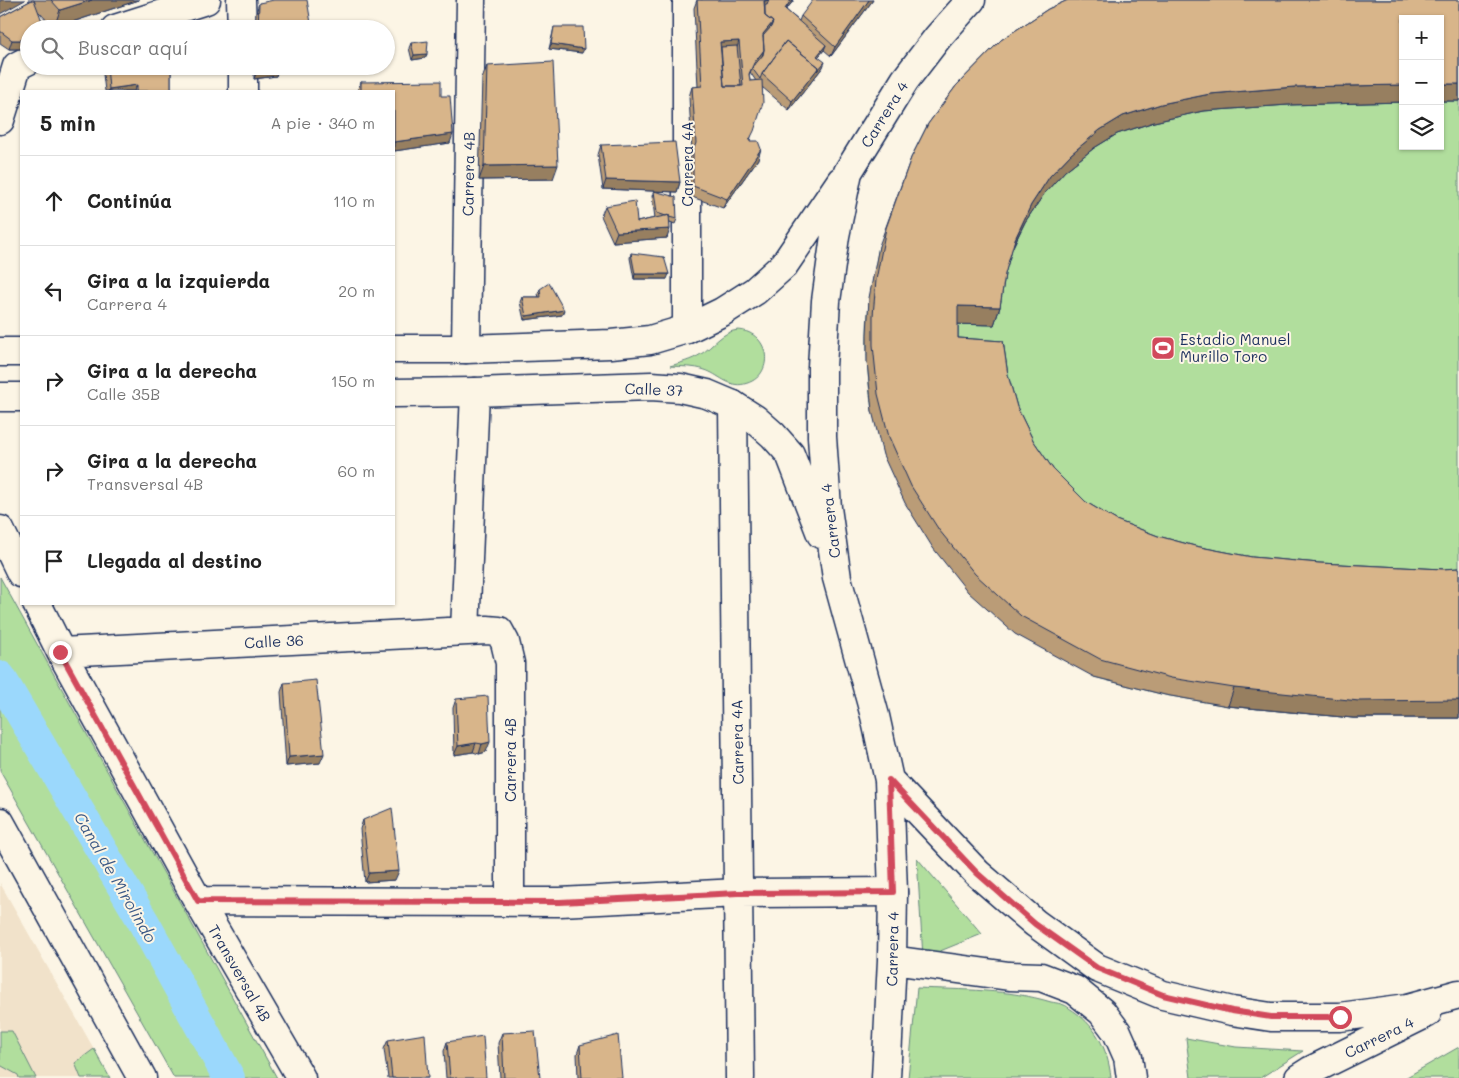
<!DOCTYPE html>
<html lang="es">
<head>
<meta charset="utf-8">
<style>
  body { margin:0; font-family:Mali,sans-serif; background:#f2f2f2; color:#222 }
  .controls { position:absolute; right:15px; top:15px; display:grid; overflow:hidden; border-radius:0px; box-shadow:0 1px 4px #0004 }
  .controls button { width:45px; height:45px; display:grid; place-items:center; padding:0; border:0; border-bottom:1px solid #e0e0e0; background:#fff; color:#222; font:25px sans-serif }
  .stop { position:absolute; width:15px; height:15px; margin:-11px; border:4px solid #d1495b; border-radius:50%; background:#fff }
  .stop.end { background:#d1495b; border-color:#fff; box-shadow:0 1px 5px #0008 }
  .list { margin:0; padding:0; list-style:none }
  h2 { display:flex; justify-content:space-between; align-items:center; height:65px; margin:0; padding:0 20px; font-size:21px }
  h2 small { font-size:16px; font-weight:400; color:#767676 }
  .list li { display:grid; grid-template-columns:32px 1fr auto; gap:15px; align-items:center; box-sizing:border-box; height:90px; padding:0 20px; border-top:1px solid #e0e0e0 }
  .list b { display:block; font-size:19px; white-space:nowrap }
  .list p { margin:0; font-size:16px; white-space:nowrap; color:#767676 }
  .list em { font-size:16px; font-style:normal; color:#767676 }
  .icon { flex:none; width:28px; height:28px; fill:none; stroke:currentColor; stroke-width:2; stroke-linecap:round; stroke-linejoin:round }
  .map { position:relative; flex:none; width:1459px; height:1078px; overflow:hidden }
  .search { position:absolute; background:#fff; box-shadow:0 1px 4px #0004; left:20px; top:20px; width:375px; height:55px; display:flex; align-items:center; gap:12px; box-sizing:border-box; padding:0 18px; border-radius:28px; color:#767676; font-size:19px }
  .panel { position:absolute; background:#fff; box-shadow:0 1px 4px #0004; left:20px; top:90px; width:375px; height:515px; border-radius:0px }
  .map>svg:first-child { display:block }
  .built { fill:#f1e2ca }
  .green { fill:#b1de9d; stroke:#66867e; fill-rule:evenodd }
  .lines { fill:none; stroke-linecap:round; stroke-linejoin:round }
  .canal { stroke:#9bd8fc; stroke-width:32 }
  .minor-casing { stroke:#1b2f5e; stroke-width:31 }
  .secondary-casing { stroke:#1b2f5e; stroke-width:31 }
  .minor { stroke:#fcf5e5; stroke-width:28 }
  .secondary { stroke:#fcf5e5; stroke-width:28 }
  .wall { fill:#ba9c77; stroke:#1b2f5e; fill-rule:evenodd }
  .shaded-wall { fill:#977f61; stroke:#1b2f5e }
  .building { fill:#d8b58a; stroke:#1b2f5e; fill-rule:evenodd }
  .route { stroke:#d1495b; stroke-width:6 }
  .labels { text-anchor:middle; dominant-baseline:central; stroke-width:4; stroke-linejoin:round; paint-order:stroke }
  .street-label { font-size:15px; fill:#1b2f5e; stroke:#fcf5e5 }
  .poi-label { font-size:15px; fill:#1b2f5e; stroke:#fcf5e5; text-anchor:start }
  .water-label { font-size:16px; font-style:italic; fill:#3b5986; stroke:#fcf5e5 }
</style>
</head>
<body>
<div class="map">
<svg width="1459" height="1078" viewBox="0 0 1459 1078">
  <rect width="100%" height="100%" fill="#fcf5e5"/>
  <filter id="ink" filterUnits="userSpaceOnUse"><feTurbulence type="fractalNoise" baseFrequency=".02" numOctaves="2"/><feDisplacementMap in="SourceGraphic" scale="10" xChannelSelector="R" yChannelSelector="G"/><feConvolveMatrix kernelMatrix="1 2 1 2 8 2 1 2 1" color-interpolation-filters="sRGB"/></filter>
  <g filter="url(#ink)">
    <!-- built -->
    <path class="built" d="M0,883l94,166 16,29h-110z"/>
    <!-- green -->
    <path class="green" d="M1110,0h349v718h-106l-125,-12 -63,-11 -71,-18 -222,-266c-3,-25 -6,-51 -5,-77 0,-30 7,-59 12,-88zM1403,19h37v127h-37z
      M738,330c33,2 38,47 6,54 -15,4 -26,-10 -39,-14 -11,-4 -24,-3 -35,-4 10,-3 22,-6 31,-12 13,-8 20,-22 37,-24z
      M0,577l277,501h-103l-174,-307z
      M917,858l65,76 -59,24z
      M917,988c45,2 91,1 134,14 6,1 14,2 18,6 26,16 39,40 42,70h-203z
      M0,1031h12l24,47h-17l-1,-3 -18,-10z
      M1186,1038l50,9 67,4 -43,27h-69z
      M1459,1047v31h-54z
      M94,1049l16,29h-29l-6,-15z"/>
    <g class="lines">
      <!-- canal -->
      <path class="canal" d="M0,677l143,244 86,157"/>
      <!-- minor casing -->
      <g class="minor-casing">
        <path id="minor" d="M241,0l1,29
          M115,29l91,-29
          M243,66v25
          M0,120l17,-54 12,-6
          M687,329v-329
          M466,349l5,-349
          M733,405l7,673
          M0,530l21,43
          M37,604l24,48 137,249 103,177
          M465,631l10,-239
          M61,652l426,-22 12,1 6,11 5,21v239
          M0,822l142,256
          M198,901l362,1 178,-9 155,-1"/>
      </g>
      <!-- secondary casing -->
      <g class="secondary-casing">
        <path id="secondary" d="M394,349h72l145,-5 39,-4 37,-11 35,-17 33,-21 29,-26 57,-84
          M0,352h21
          M394,393l81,-1 176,-6 29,2 27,6 26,11 22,14 18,16 17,19 31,80
          M0,397h21
          M889,780l88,93 58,50 62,45 66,27 69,16 39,6h69l68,-9 51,-14
          M892,960l117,16 32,1 34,13 27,22 15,20 11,25 3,21
          M886,1078l6,-118 1,-68 -4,-112 -14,-64 -38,-138 -10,-70 -5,-71v-70l4,-66 9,-65 13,-64 57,-92 33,-43 33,-37
          M1299,1078l11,-7 117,-58"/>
      </g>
      <!-- minor -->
      <use href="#minor" class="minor"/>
      <!-- secondary -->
      <use href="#secondary" class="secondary"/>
    </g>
    <!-- wall -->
    <path class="wall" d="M28,0h111l-85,28 -16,-17 -9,18v20h-20l-9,-6v-26l30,-16z
      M697,0h97l-8,10 13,11 2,-5 72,-16 -42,56 -7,-6 -6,7 5,10 -34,43 -27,-23 -12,54 8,18 -35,49 -34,-12 1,-36 2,-8 -3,-55 3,-10h6l-4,-79zM750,72l6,9h-6l-1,-6z
      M1068,0h391v101h-19v-82h-37v83l-115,3 -85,6 -49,11 -37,12 -23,14 -29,23 -21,23 -19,28 -13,27 -7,25 -5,33 -6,18 -36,-1v14l45,3 5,34 9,32 16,33 20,29 33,33 30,18 42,16 37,10 57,11 67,6 124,6 16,-1v150h-106l-125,-12 -63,-11 -71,-18 -79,-43 -47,-42 -35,-44 -28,-45 -22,-48 -11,-44 -5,-49v-28l2,-36 10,-52 32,-88 17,-34 28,-38 45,-46 47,-31z
      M259,3l53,26h-57l1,-16z
      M554,27l28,26 -33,-4 4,-17z
      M411,43l16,11 -2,4 -13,2 -3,-12z
      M102,66h69v25h-66z
      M254,66h25l-3,10 -22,3z
      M487,66l66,113 -74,1 3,-101z
      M361,82l80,14 9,47 -56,8v-60h-37z
      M601,145l79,37 -3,10 -74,-3 -5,-34z
      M654,191l23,28 -2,5 -5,-2 -3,16 -54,4 -12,-26 4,-10 32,16 18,-4 -3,-22z
      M631,253l36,26h-33l-4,-21z
      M540,289l22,26 -38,5 -4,-18 2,-5h17l-1,-3z
      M284,683l36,80 -34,3 -5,-74z
      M456,699l30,53 -7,2 -6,-2 -19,3 -1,-47z
      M363,820l32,60 -30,2 -5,-53z
      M502,1033l38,45h-40l-2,-35z
      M388,1040l40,38h-40l-4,-29z
      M447,1042l39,36h-40l-2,-27z
      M580,1045l42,33h-44l-1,-24z"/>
    <!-- shaded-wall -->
    <path class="shaded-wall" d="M0,0h25l-25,14z
      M92,0h47l-85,28 6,-18z
      M769,0l-3,10 -2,-9z
      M791,0h3l-11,13 2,-4z
      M869,0h4l-42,56 4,-9z
      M773,22l-4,9 -7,8 1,-5z
      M12,40h17v9h-20z
      M739,41l-3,10h-17l1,-9z
      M551,44l33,5 -2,4 -33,-4z
      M826,45l-2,5 -9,11 2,-5z
      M764,50l-3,10 -9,8 -7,15 9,-20z
      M427,54l-2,4 -13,2 2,-5z
      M825,62l-2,5 -34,43 3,-9 27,-34z
      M279,67l-3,9 -22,3 3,-9z
      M1440,84h19v17h-19z
      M137,85l-3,6h-26l1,-2z
      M1403,85v17l-115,3 -85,6 -49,11 -37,12 -23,14 -29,23 -21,23 -19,28 -17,34 7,-17 16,-34 19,-29 21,-22 29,-24 23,-14 38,-12 49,-10 84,-7z
      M453,134l-3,9 -56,8v-9z
      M761,149l-3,10 -35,49 4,-9z
      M558,165l-5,14 -74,1 5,-14z
      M606,180l74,2 -3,10 -74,-3z
      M670,229l-3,9 -54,4 4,-10z
      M635,274h34l-2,5h-33z
      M958,306l42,1 -6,18 -43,-1z
      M564,310l-2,5 -38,5 2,-4z
      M1234,688l225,12v18h-106l-125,-12z
      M490,742l-4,10 -7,2 3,-10z
      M476,743l-3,9 -19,3 4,-9z
      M324,754l-4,9 -34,3 3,-9z
      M399,871l-4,9 -30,2 4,-9z"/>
    <!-- building -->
    <path class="building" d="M32,0h2l11,29h-16v11h-17l-12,-9v-14z
      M51,0h41l-32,10z
      M274,0h33l5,29h-54l1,-26z
      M697,0h72l-5,1 1,15 8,6 -10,12 1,16 -10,13 -5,11 1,7 12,-1 1,23 -9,28 -5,10h9l3,8 -34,50 -34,-13v-35l3,-8 -4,-56 10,-1zM739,41l4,45h-19l-4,-44z
      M769,0h22l-6,9 41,36 -9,11 8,6 -8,9 2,-4 -33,-26 -24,33 -2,5 -8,-11 11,-13 1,-5 -1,-14 8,-9 2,-5 -8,-6v-11h2z
      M813,0h56l-34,47 -34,-31z
      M1068,0h391v84h-19v-65h-37v66l-109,2 -84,7 -49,10 -38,12 -23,14 -29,24 -21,22 -19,29 -16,34 -10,35 -5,33 -42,-1v32l45,3 5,34 9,32 16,33 20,29 33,33 30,18 42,16 37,10 57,11 67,6 124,6 16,-1v132l-100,1 -125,-13 -63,-10 -71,-19 -79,-43 -46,-42 -36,-44 -28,-44 -22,-49 -11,-43 -5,-49v-29l3,-36 10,-52 25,-70 17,-34 28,-38 45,-46 47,-31z
      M346,26l25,1v2h-25z
      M554,27h29l1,22 -33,-5z
      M428,41l-1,13 -13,1 -3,-12z
      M786,41l33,26 -27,34 -30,-27z
      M737,46l4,40h-17l-3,-39z
      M553,62l5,103 -74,1 3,-100z
      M107,66h64v25h-34v-6l-28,4z
      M257,66h22v1l-22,3z
      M441,81v15h9l3,38 -59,8v-51h-33v-9z
      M675,142l5,40 -74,-2 -5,-35z
      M654,191l22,6 1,22 -8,-2v-2l-3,1 -9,-3z
      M635,201l2,21 32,-7 1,14 -53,3 -12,-26z
      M631,253l33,4 5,17h-34z
      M549,283l15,27 -38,6 -4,-19h19l-1,-8z
      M316,680l8,74 -35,3 -5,-74z
      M488,696l2,46 -8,2 -6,-1 -18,3 -2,-47z
      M392,808l7,63 -30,2 -6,-53z
      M535,1031l5,47h-36l-2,-45z
      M425,1034l3,44h-36l-4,-38z
      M618,1035l4,43h-40l-2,-33z
      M483,1036l3,42h-36l-3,-36z"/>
  </g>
  <g class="lines" filter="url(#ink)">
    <!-- route -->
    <path class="route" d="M60,652l138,249 362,1 178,-9 155,-1 -4,-112 88,93 58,51 62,44 66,27 69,16 39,6h69"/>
  </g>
  <!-- icons -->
  <defs>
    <g id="stadium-square" transform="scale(1.25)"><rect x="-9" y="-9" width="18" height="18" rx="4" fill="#d1495b" stroke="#fcf5e5"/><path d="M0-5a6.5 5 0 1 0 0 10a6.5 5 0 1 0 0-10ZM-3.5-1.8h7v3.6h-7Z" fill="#fff"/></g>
  </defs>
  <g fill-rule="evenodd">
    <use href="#stadium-square" x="1163" y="348"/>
  </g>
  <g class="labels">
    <!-- street labels -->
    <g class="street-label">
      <text transform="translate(884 114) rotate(-58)">Carrera 4</text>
      <text transform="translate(687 164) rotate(-90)">Carrera 4A</text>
      <text transform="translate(468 174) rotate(-89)">Carrera 4B</text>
      <text transform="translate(654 389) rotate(2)">Calle 37</text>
      <text transform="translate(830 521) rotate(-97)">Carrera 4</text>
      <text transform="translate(274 641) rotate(-3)">Calle 36</text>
      <text transform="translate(737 742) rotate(-91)">Carrera 4A</text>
      <text transform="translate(510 760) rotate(-90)">Carrera 4B</text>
      <text transform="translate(892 949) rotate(-89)">Carrera 4</text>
      <text transform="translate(240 973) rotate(60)">Transversal 4B</text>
      <text transform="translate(1379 1037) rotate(-26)">Carrera 4</text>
    </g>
    <!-- poi labels -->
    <g class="poi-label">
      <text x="1180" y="339">Estadio Manuel<tspan x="1180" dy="17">Murillo Toro</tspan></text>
    </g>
    <!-- water labels -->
    <g class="water-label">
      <text transform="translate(116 877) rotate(60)">Canal de Mirolindo</text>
    </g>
  </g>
</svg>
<div class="controls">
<button>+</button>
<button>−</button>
<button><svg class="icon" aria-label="layers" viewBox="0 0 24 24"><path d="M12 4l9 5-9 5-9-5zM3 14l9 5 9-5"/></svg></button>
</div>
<div class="stop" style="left:1340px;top:1017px"></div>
<div class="stop end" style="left:60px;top:652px"></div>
<div class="search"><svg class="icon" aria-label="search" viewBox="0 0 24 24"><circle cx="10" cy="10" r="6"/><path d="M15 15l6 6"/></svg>Buscar aquí</div>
<section class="panel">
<h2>5 min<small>A pie · 340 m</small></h2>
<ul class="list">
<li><svg class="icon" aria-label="ahead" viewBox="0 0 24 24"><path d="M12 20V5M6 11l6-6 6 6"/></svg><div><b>Continúa</b></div><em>110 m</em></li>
<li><svg class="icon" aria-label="left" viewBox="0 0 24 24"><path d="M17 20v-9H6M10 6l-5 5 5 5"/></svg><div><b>Gira a la izquierda</b><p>Carrera 4</p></div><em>20 m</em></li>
<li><svg class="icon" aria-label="right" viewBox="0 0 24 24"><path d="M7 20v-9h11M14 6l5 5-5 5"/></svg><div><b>Gira a la derecha</b><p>Calle 35B</p></div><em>150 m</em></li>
<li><svg class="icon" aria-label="right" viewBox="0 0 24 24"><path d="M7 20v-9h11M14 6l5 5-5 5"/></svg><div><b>Gira a la derecha</b><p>Transversal 4B</p></div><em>60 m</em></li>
<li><svg class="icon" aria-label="arrive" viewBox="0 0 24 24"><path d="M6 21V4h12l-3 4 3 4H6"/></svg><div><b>Llegada al destino</b></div></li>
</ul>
</section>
</div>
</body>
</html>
